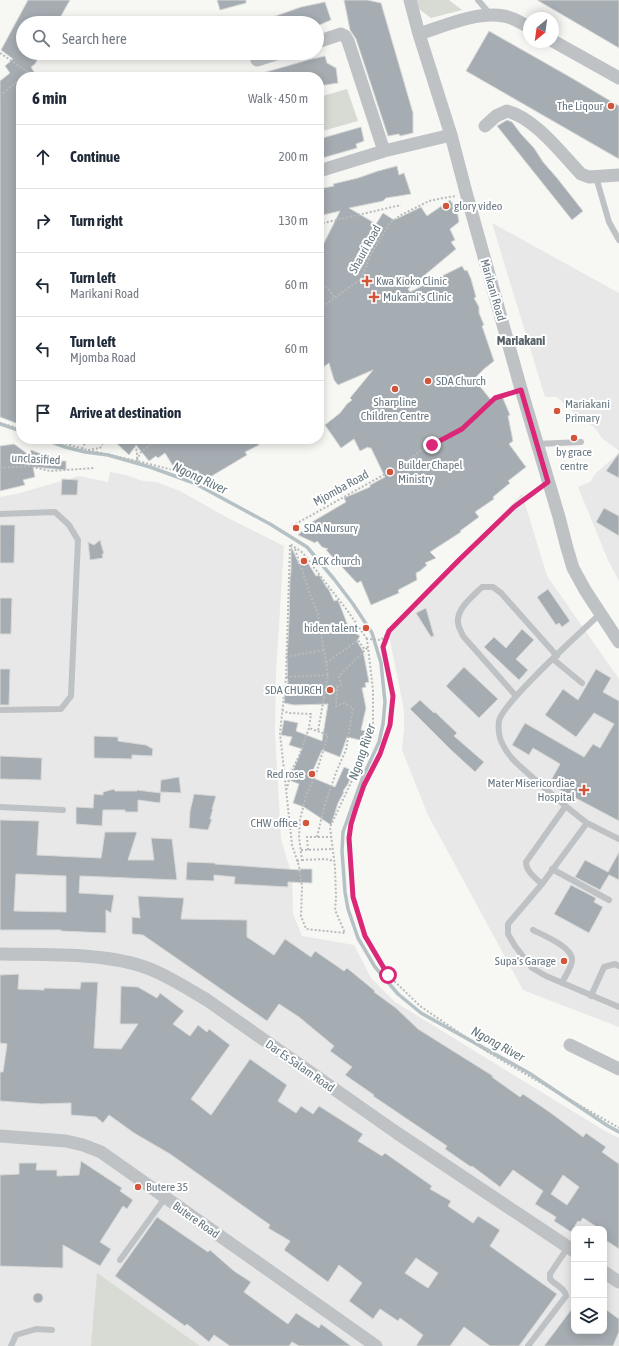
<!DOCTYPE html>
<html lang="en">
<head>
<meta charset="utf-8">
<style>
  body { margin:0; font-family:"Asap Condensed",sans-serif; background:#f6f6f7; color:#1f2937 }
  .controls { position:absolute; right:12px; bottom:12px; display:grid; overflow:hidden; border-radius:8px; box-shadow:0 2px 10px #0003 }
  .controls button { width:36px; height:36px; display:grid; place-items:center; padding:0; border:0; border-bottom:1px solid #e0e1e3; background:#fff; color:#1f2937; font:20px sans-serif }
  .compass { position:absolute; left:523px; top:12px; width:36px; height:36px; border-radius:50%; background:#fff; box-shadow:0 2px 10px #0003; rotate:209deg }
  .stop { position:absolute; width:12px; height:12px; margin:-9px; border:3px solid #db2777; border-radius:50%; background:#fff }
  .stop.end { background:#db2777; border-color:#fff; box-shadow:0 1px 4px #0008 }
  .list { margin:0; padding:0; list-style:none }
  h2 { display:flex; justify-content:space-between; align-items:center; height:52px; margin:0; padding:0 16px; font-size:17px }
  h2 small { font-size:13px; font-weight:400; color:#747a83 }
  .list li { display:grid; grid-template-columns:26px 1fr auto; gap:12px; align-items:center; box-sizing:border-box; height:64px; padding:0 16px; border-top:1px solid #e0e1e3 }
  .list b { display:block; font-size:15px; white-space:nowrap }
  .list p { margin:0; font-size:13px; white-space:nowrap; color:#747a83 }
  .list em { font-size:13px; font-style:normal; color:#747a83 }
  .icon { flex:none; width:22px; height:22px; fill:none; stroke:currentColor; stroke-width:2; stroke-linecap:round; stroke-linejoin:round }
  .map { position:relative; flex:none; width:619px; height:1346px; overflow:hidden }
  .search { position:absolute; background:#fff; box-shadow:0 2px 10px #0003; left:16px; top:16px; width:308px; height:44px; display:flex; align-items:center; gap:10px; box-sizing:border-box; padding:0 14px; border-radius:22px; color:#747a83; font-size:15px }
  .panel { position:absolute; background:#fff; box-shadow:0 2px 10px #0003; left:16px; top:72px; width:308px; height:372px; border-radius:16px }
  .map>svg:first-child { display:block }
  .built { fill:#e7e8e7; fill-rule:evenodd }
  .green { fill:#d7dbd4 }
  .lines { fill:none; stroke-linecap:round; stroke-linejoin:round }
  .stream { stroke:#b5c1c4; stroke-width:3.5 }
  .building { fill:#a6adb2; stroke:#d8d8d7; fill-rule:evenodd }
  .path { stroke:#b8bbbd; stroke-width:2; stroke-dasharray:2 2; stroke-linecap:butt }
  .service { stroke:#bec2c5; stroke-width:6 }
  .minor { stroke:#bec2c5; stroke-width:13 }
  .route { stroke:#db2777; stroke-width:5 }
  .poi-dot { fill:#d1553a; stroke:#fff; stroke-width:1.5 }
  .labels { text-anchor:middle; dominant-baseline:central; stroke-width:4; stroke-linejoin:round; paint-order:stroke }
  .poi-label { font-size:12px; fill:#697882; stroke:#fff; text-anchor:start }
  .street-label { font-size:12px; fill:#697882; stroke:#fff }
  .neighbourhood-label { font-size:13px; font-weight:bold; fill:#566168; stroke:#fff }
  .water-label { font-size:13px; font-style:italic; fill:#65787e; stroke:#fff }
</style>
</head>
<body>
<div class="map">
<svg width="619" height="1346" viewBox="0 0 619 1346">
  <rect width="100%" height="100%" fill="#f7f7f4"/>
  <!-- built -->
  <path class="built" d="M492,223l127,70v288l-11,-21 -30,-73 12,-5 5,-8 24,-21v-2l-16,-12 -9,-12 -19,-13 -18,-17h-12z
    M110,472l16,3 17,6 13,1 24,9 48,27 56,28 -8,125 -1,63 6,105 11,37 1,38 9,22 52,9 17,33 24,24 210,129 14,7v208h-619v-849l16,-3 63,-18 29,6zM574,1229h30v102h-30z
    M522,494l25,82 72,103v348l-96,-37 -95,-175 -26,-65 2,-20v-20l-16,-80 53,-52z"/>
  <!-- green -->
  <path class="green" d="M414,0h35l13,10 -31,8 -15,-11z
    M347,89l11,32 -39,11v-35z
    M97,1273l103,73h-109z"/>
  <g class="lines">
    <!-- stream -->
    <path class="stream" d="M0,424l21,7
      M44,439l21,8 20,5 23,3 42,12 44,16 76,41 37,23 27,32 19,25 19,29 9,30 4,39 -2,22 -4,18 -17,37 -19,53 -1,19 3,41 3,17 10,29 17,29 23,27 23,19 108,60 79,53 11,6"/>
  </g>
  <!-- building -->
  <path class="building" d="M28,0h42l-13,23h-34v30h18l-6,11 -4,3 6,10h-16v348l-21,-8v-336l10,-8 -5,-7 8,-7 -12,-9z
    M217,0h29v3l-26,7z
    M344,0h23l14,3 32,110v20l-13,3 -1,-2 -11,2 -32,-97 -6,-9z
    M537,0h82v48l-29,-17z
    M325,2l6,18 -14,6v-3h-57l-1,-1 42,-15z
    M489,31l81,46 49,29v53l-153,-88z
    M325,56l2,7 9,5 2,15 -19,3v-9h-59l-1,-3 49,-14z
    M507,120l5,2 9,12 13,14 9,14 14,16 26,33 -11,9 -75,-94z
    M361,127l3,14 -8,3 1,4 -38,11v-20z
    M397,166l2,9 5,-2 7,21 -25,4 -3,3 -34,7 27,16 7,-11 11,7 27,-13 6,9 23,-16 7,10 2,12 -9,7 5,11 -4,2 5,7 -48,40 2,3 52,-26 3,5 2,-1 4,9 5,18 -2,1 5,9v6l5,12 -2,1 12,35 -10,8 -10,10 17,21 11,-4 8,19 -2,1 5,25 -4,3 17,23 -18,14 2,2 -17,14 1,2 -19,13 4,5 -19,14 1,1 -31,20 6,6 -11,5 2,2 -7,6 -4,2 1,7 -19,10 1,3 -28,12 -10,-24 -4,2 -31,-33 2,-1 -6,-2 -5,-6 -2,2 -17,-8 14,-13 34,-20 -2,-4 26,-11v-2l15,-8 -14,-29h-2l-1,-1 -8,4 -6,-12 -13,9 -16,-23 15,-12 7,-9 5,-4 -2,-2 23,-28 -35,15 -4,-5 -5,-17 -10,7v-117l21,-42 -17,4 -4,-14v-12l15,-3 -1,-2 25,-6 20,-7z
    M112,439h43l4,5 8,-5h88l4,6 -14,7 2,3 -42,25 -8,-10 -9,8 -12,-15 -3,3 -8,-13 -7,5 -2,-2 -7,5 -13,-16 -7,10z
    M14,444l15,11 2,-5 13,5 -3,6h25v9l-33,-3 2,10 -12,3 2,5 -25,6v-45z
    M619,453v25l-13,-7z
    M62,479l16,1 -1,15h-16z
    M604,508l15,8v20l-23,-14z
    M0,525h15l-1,38h-14z
    M100,540l4,14h-2l1,4 -13,2 -2,-18 6,3z
    M291,546l8,18 7,-4 10,16 3,-1 8,13h1l6,13 4,-1 10,26h4l1,6 7,4 -3,5 6,10 6,31 -4,1 1,4 -4,1 4,20 -5,22 6,1 -3,10 -17,-4 -7,20 -18,-7 -11,25 3,1 -1,2 22,9 9,-20 9,4 -5,13 -5,7 1,1 -6,11 -7,22 -27,-18 -11,-4 6,-19 -10,-4 13,-31 -13,-4 3,-8 -11,-2 3,-15 14,3 -2,8 26,10 6,-37 -34,1 -10,-2 1,-11h3l-1,-34 2,-37 1,-43 1,-7z
    M548,589l22,32 -8,6 -3,-4 -3,2 -19,-28z
    M0,598h12l-1,36h-11z
    M426,608l8,28 -3,1 -15,-24z
    M522,629l12,11 -18,19 12,11 -9,10 -35,-33 10,-10 12,11z
    M464,667l34,32 -19,19 -33,-32z
    M0,669h10l-1,36h-9z
    M596,669l15,9 -8,14 16,9v120l-70,-37 11,-20 -27,-16 -4,7 -17,-10 13,-22 59,34 9,-13 7,4 14,-24 -20,-11 -18,24 -31,-22 18,-26 15,11z
    M420,700l14,13 1,-1 22,21 -3,3 30,26 -9,10 -25,-23 -40,-40z
    M94,736l24,1v4l28,4 7,4 -1,7 -20,-1v4l-38,-1z
    M0,756l42,2 -1,22 -41,-1z
    M179,777l2,16 -21,-1 1,-12z
    M114,789l1,2h22v-1l24,3 -1,10 -22,-3v12h-13v-2h-22l-1,16 -26,-2v-17l17,1 1,-14 9,1v-3z
    M194,794l22,2 -4,13h1l-3,10h2l-4,11 -19,-2 1,-17z
    M0,820l39,1 -2,34 64,3 4,-26h32l-9,28h26l-3,-22 21,1 5,41 -97,-4 -1,17 35,2 -3,18 -5,-3v23l-45,-2v-1h-61zM16,874l50,2v36l-52,-1z
    M619,852v28l-10,-5 -9,15 -25,-13 10,-17 23,12z
    M187,862l28,1v1l86,6 -1,-1h12v14l-24,-1v5l-54,-3 1,-7 -21,-2v6l-28,-1z
    M571,885l25,13 -2,4 9,5 -14,26 -35,-19z
    M138,896l46,2 -3,21 66,1v17l27,18 11,-16 26,18 4,-6 29,20 3,-3 28,23 -1,1 22,16 22,21 75,47 -1,1 28,20 3,-3 28,19 32,24 3,-4 20,14 -4,5 17,12v85l-15,-10v-10h-4l-17,-11 -3,4 -2,-1 -7,11 -17,-11 2,-4 -21,-13 8,-13 -30,-21 -13,17 -28,-21 -1,1 -26,-18 2,-3 -74,-50 1,-1 -29,-20 7,-8 -22,-16 4,-5 -35,-29 -20,-13 -12,17 -124,-86 -11,-1v-17l8,1zM563,1175l16,12 -12,18 -16,-11z
    M19,974l-1,15 26,1v-2l36,1 1,-7h17l-4,66 27,1 17,-25h-18l1,-38 17,1 19,11 3,-5 24,18 -11,13 17,12 8,-11 9,7 2,-3 21,16 -39,54 20,16 39,-56 37,26 -9,16 18,12 5,-7 12,8 6,-8 44,28 -5,7 24,15 3,-3 47,33 -2,3 21,12 -3,5 25,17 5,-7 22,14 -10,16 67,48 -38,52h-29l-26,-19 -14,19h-34l7,-11 -23,-17 -2,3 -18,-12 -7,10 -24,-18 13,-18 -23,-18 -11,17 -44,-32 6,-9 -22,-13 2,-3 -100,-71 -36,-21 -25,-18 -6,8 -7,-6 -25,-2v-12l-30,1 -41,-3v-29h3l4,-28 -7,-1v-68zM416,1258l22,15 -10,15 -23,-15z
    M81,1161l41,27 -2,3 13,9 -6,9 -4,-3 -23,36 11,7 -11,17 -37,-21v23l-63,-2v-91l19,-1v-11h18l-1,7h21v6l22,-1z
    M157,1217l51,35 2,-2 24,21 17,11 -7,10 44,32 8,-11 23,15 2,-4 30,22h-52l-7,-4 -3,4h-59l-16,-11 -5,7 -22,-18 -2,2 -70,-50z
    M33 1298a5 5 0 1 1 10 0a5 5 0 1 1-10 0Z
    M574,1306v25h30v-23l15,11v13l-6,14h-69z"/>
  <g class="lines">
    <!-- path -->
    <path class="path" d="M0,53l28,19 22,5
      M22,77l5,-5
      M0,96l21,-18
      M319,224l82,-19
      M319,281l12,11 4,6
      M319,309l42,-30 9,-23 20,-33 11,-8 28,-14 14,-3 13,-2
      M0,423l21,6
      M50,439l37,11 50,11v-10l-6,-10 2,-2
      M157,439l-17,14 -3,8 44,11
      M82,449l5,-10
      M88,450l12,-2 5,-9
      M0,468l29,-2 21,5 45,-3
      M292,526l113,-63 15,-12 22,-11 20,-11 33,-31 15,-5
      M295,549l15,45 8,20 10,61
      M388,634l-5,13 10,49 -3,29 -10,28 -16,32 -13,39 -2,14 4,59 12,39 23,39 32,31 66,45 133,77
      M367,639l-20,-29 -22,-28 -22,-29 -13,-9 -4,133 -6,56 12,112 7,21 3,21 -1,29 5,13 39,4 -10,-23 1,-12 -1,-31 -5,-40 43,-91v-46l-6,-51 14,1 44,-45 16,-15 19,-21 54,-52 25,-18
      M286,657l37,-7
      M326,663l32,-23 7,10
      M286,677l42,-2 -10,56
      M282,710l6,3 23,1 -2,14 -10,28 -9,18 -3,15
      M317,837l8,-33 12,-34 9,-20 7,-42 -9,-5 -8,3 1,-19 4,-2 -2,-9 29,-29
      M301,850l32,-1
      M308,850l-1,-13h25
      M302,860l23,-1 9,2
      M297,861l5,-1 -3,-23 1,-18 7,-26 8,-16 13,-42 -19,-7"/>
    <!-- service -->
    <path class="service" d="M478,0l12,14
      M596,177l13,45 10,18
      M537,444l44,-2
      M0,514l55,-2 14,13 9,15 -7,156 -10,13 -61,1
      M553,659l29,24
      M516,696l-53,-60c-1,-3 -3,-6 -4,-9 -6,-16 13,-30 23,-40h11l8,6 56,63
      M0,807l63,3
      M587,823c-20,-15 -37,-30 -56,-47 -10,-9 -22,-18 -28,-31 -4,-7 -5,-16 -4,-24 3,-18 83,-90 101,-107
      M619,839l-32,-16 -45,61 -34,40v10l7,12 17,22 14,8 73,31
      M552,869l57,31
      M542,884c-7,-6 -16,-13 -16,-22l39,-55
      M533,930c10,5 40,17 39,30 0,7 -7,16 -10,23
      M591,996l13,-29 11,-3 4,2
      M120,1260l45,-62
      M11,1346l5,-11 20,-6 16,1
      M528,1346l38,-50c-1,-8 -11,-11 -16,-17v-5l18,-27"/>
    <!-- minor -->
    <path class="minor" d="M410,0l9,34 32,101 16,61 54,193 38,128 8,31 6,20 12,22 34,52
      M419,34c25,-8 58,-23 85,-18 9,1 17,7 25,11
      M553,41l66,37
      M317,42l24,-8 4,2 3,5 36,110
      M257,60l22,-7
      M485,126l11,-10 11,-5c29,8 54,42 74,63l8,3 30,-2
      M319,171l65,-20 67,-16
      M0,954c45,1 108,-2 150,15 20,8 38,20 57,31l190,133 177,118
      M570,1045l49,24
      M0,1136l66,5 17,4 18,7 275,194
      M604,1272l15,10"/>
  </g>
  <g class="lines">
    <!-- route -->
    <path class="route" d="M388,975l-23,-39 -12,-39 -4,-59 2,-14 5,-16 8,-23 16,-31 10,-29 3,-29 -10,-49 6,-16 71,-72 54,-52 34,-25 -27,-92 -26,8 -33,31 -30,16"/>
  </g>
  <!-- markers -->
  <g class="poi-dot">
    <circle cx="611" cy="106" r="4"/>
    <circle cx="446" cy="206" r="4"/>
    <path d="M365 275h4v4h4v4h-4v4h-4v-4h-4v-4h4z"/>
    <path d="M372 291h4v4h4v4h-4v4h-4v-4h-4v-4h4z"/>
    <circle cx="428" cy="381" r="4"/>
    <circle cx="395" cy="389" r="4"/>
    <circle cx="557" cy="411" r="4"/>
    <circle cx="574" cy="438" r="4"/>
    <circle cx="390" cy="472" r="4"/>
    <circle cx="296" cy="528" r="4"/>
    <circle cx="304" cy="561" r="4"/>
    <circle cx="366" cy="628" r="4"/>
    <circle cx="330" cy="690" r="4"/>
    <circle cx="312" cy="774" r="4"/>
    <path d="M582 784h4v4h4v4h-4v4h-4v-4h-4v-4h4z"/>
    <circle cx="306" cy="823" r="4"/>
    <circle cx="564" cy="961" r="4"/>
    <circle cx="138" cy="1187" r="4"/>
  </g>
  <g class="labels">
    <!-- poi labels -->
    <g class="poi-label">
      <text x="603" y="106" text-anchor="end">The Liqour</text>
      <text x="454" y="206">glory video</text>
      <text x="376" y="281">Kwa Kioko Clinic</text>
      <text x="383" y="297">Mukami's Clinic</text>
      <text x="436" y="381">SDA Church</text>
      <text x="395" y="402" text-anchor="middle">Sharpline<tspan x="395" dy="14">Children Centre</tspan></text>
      <text x="565" y="404">Mariakani<tspan x="565" dy="14">Primary</tspan></text>
      <text x="574" y="452" text-anchor="middle">by grace<tspan x="574" dy="14">centre</tspan></text>
      <text x="398" y="465">Builder Chapel<tspan x="398" dy="14">Ministry</tspan></text>
      <text x="304" y="528">SDA Nursury</text>
      <text x="312" y="561">ACK church</text>
      <text x="358" y="628" text-anchor="end">hiden talent</text>
      <text x="322" y="690" text-anchor="end">SDA CHURCH</text>
      <text x="304" y="774" text-anchor="end">Red rose</text>
      <text x="575" y="783" text-anchor="end">Mater Misericordiae<tspan x="575" dy="14">Hospital</tspan></text>
      <text x="298" y="823" text-anchor="end">CHW office</text>
      <text x="556" y="961" text-anchor="end">Supa's Garage</text>
      <text x="146" y="1187">Butere 35</text>
    </g>
    <!-- street labels -->
    <g class="street-label">
      <text transform="translate(365 249) rotate(-61)">Shauri Road</text>
      <text transform="translate(493 290) rotate(74)">Marikani Road</text>
      <text transform="translate(36 459) rotate(3)">unclasified</text>
      <text transform="translate(341 488) rotate(-29)">Mjomba Road</text>
      <text transform="translate(300 1066) rotate(35)">Dar Es Salam Road</text>
      <text transform="translate(196 1220) rotate(35)">Butere Road</text>
    </g>
    <!-- neighbourhood labels -->
    <g class="neighbourhood-label">
      <text x="521" y="340">Mariakani</text>
    </g>
    <!-- water labels -->
    <g class="water-label">
      <text transform="translate(200 478) rotate(25)">Ngong River</text>
      <text transform="translate(362 752) rotate(-71)">Ngong River</text>
      <text transform="translate(498 1044) rotate(29)">Ngong River</text>
    </g>
  </g>
</svg>
<div class="controls">
<button>+</button>
<button>−</button>
<button><svg class="icon" aria-label="layers" viewBox="0 0 24 24"><path d="M12 4l9 5-9 5-9-5zM3 14l9 5 9-5"/></svg></button>
</div>
<svg class="compass" viewBox="-18 -18 36 36"><path d="M0-13l5 13h-10z" fill="#e53935"/><path d="M0 13l5-13h-10z" fill="#747a83"/></svg>
<div class="stop" style="left:388px;top:975px"></div>
<div class="stop end" style="left:432px;top:445px"></div>
<div class="search"><svg class="icon" aria-label="search" viewBox="0 0 24 24"><circle cx="10" cy="10" r="6"/><path d="M15 15l6 6"/></svg>Search here</div>
<section class="panel">
<h2>6 min<small>Walk · 450 m</small></h2>
<ul class="list">
<li><svg class="icon" aria-label="ahead" viewBox="0 0 24 24"><path d="M12 20V5M6 11l6-6 6 6"/></svg><div><b>Continue</b></div><em>200 m</em></li>
<li><svg class="icon" aria-label="right" viewBox="0 0 24 24"><path d="M7 20v-9h11M14 6l5 5-5 5"/></svg><div><b>Turn right</b></div><em>130 m</em></li>
<li><svg class="icon" aria-label="left" viewBox="0 0 24 24"><path d="M17 20v-9H6M10 6l-5 5 5 5"/></svg><div><b>Turn left</b><p>Marikani Road</p></div><em>60 m</em></li>
<li><svg class="icon" aria-label="left" viewBox="0 0 24 24"><path d="M17 20v-9H6M10 6l-5 5 5 5"/></svg><div><b>Turn left</b><p>Mjomba Road</p></div><em>60 m</em></li>
<li><svg class="icon" aria-label="arrive" viewBox="0 0 24 24"><path d="M6 21V4h12l-3 4 3 4H6"/></svg><div><b>Arrive at destination</b></div></li>
</ul>
</section>
</div>
</body>
</html>
